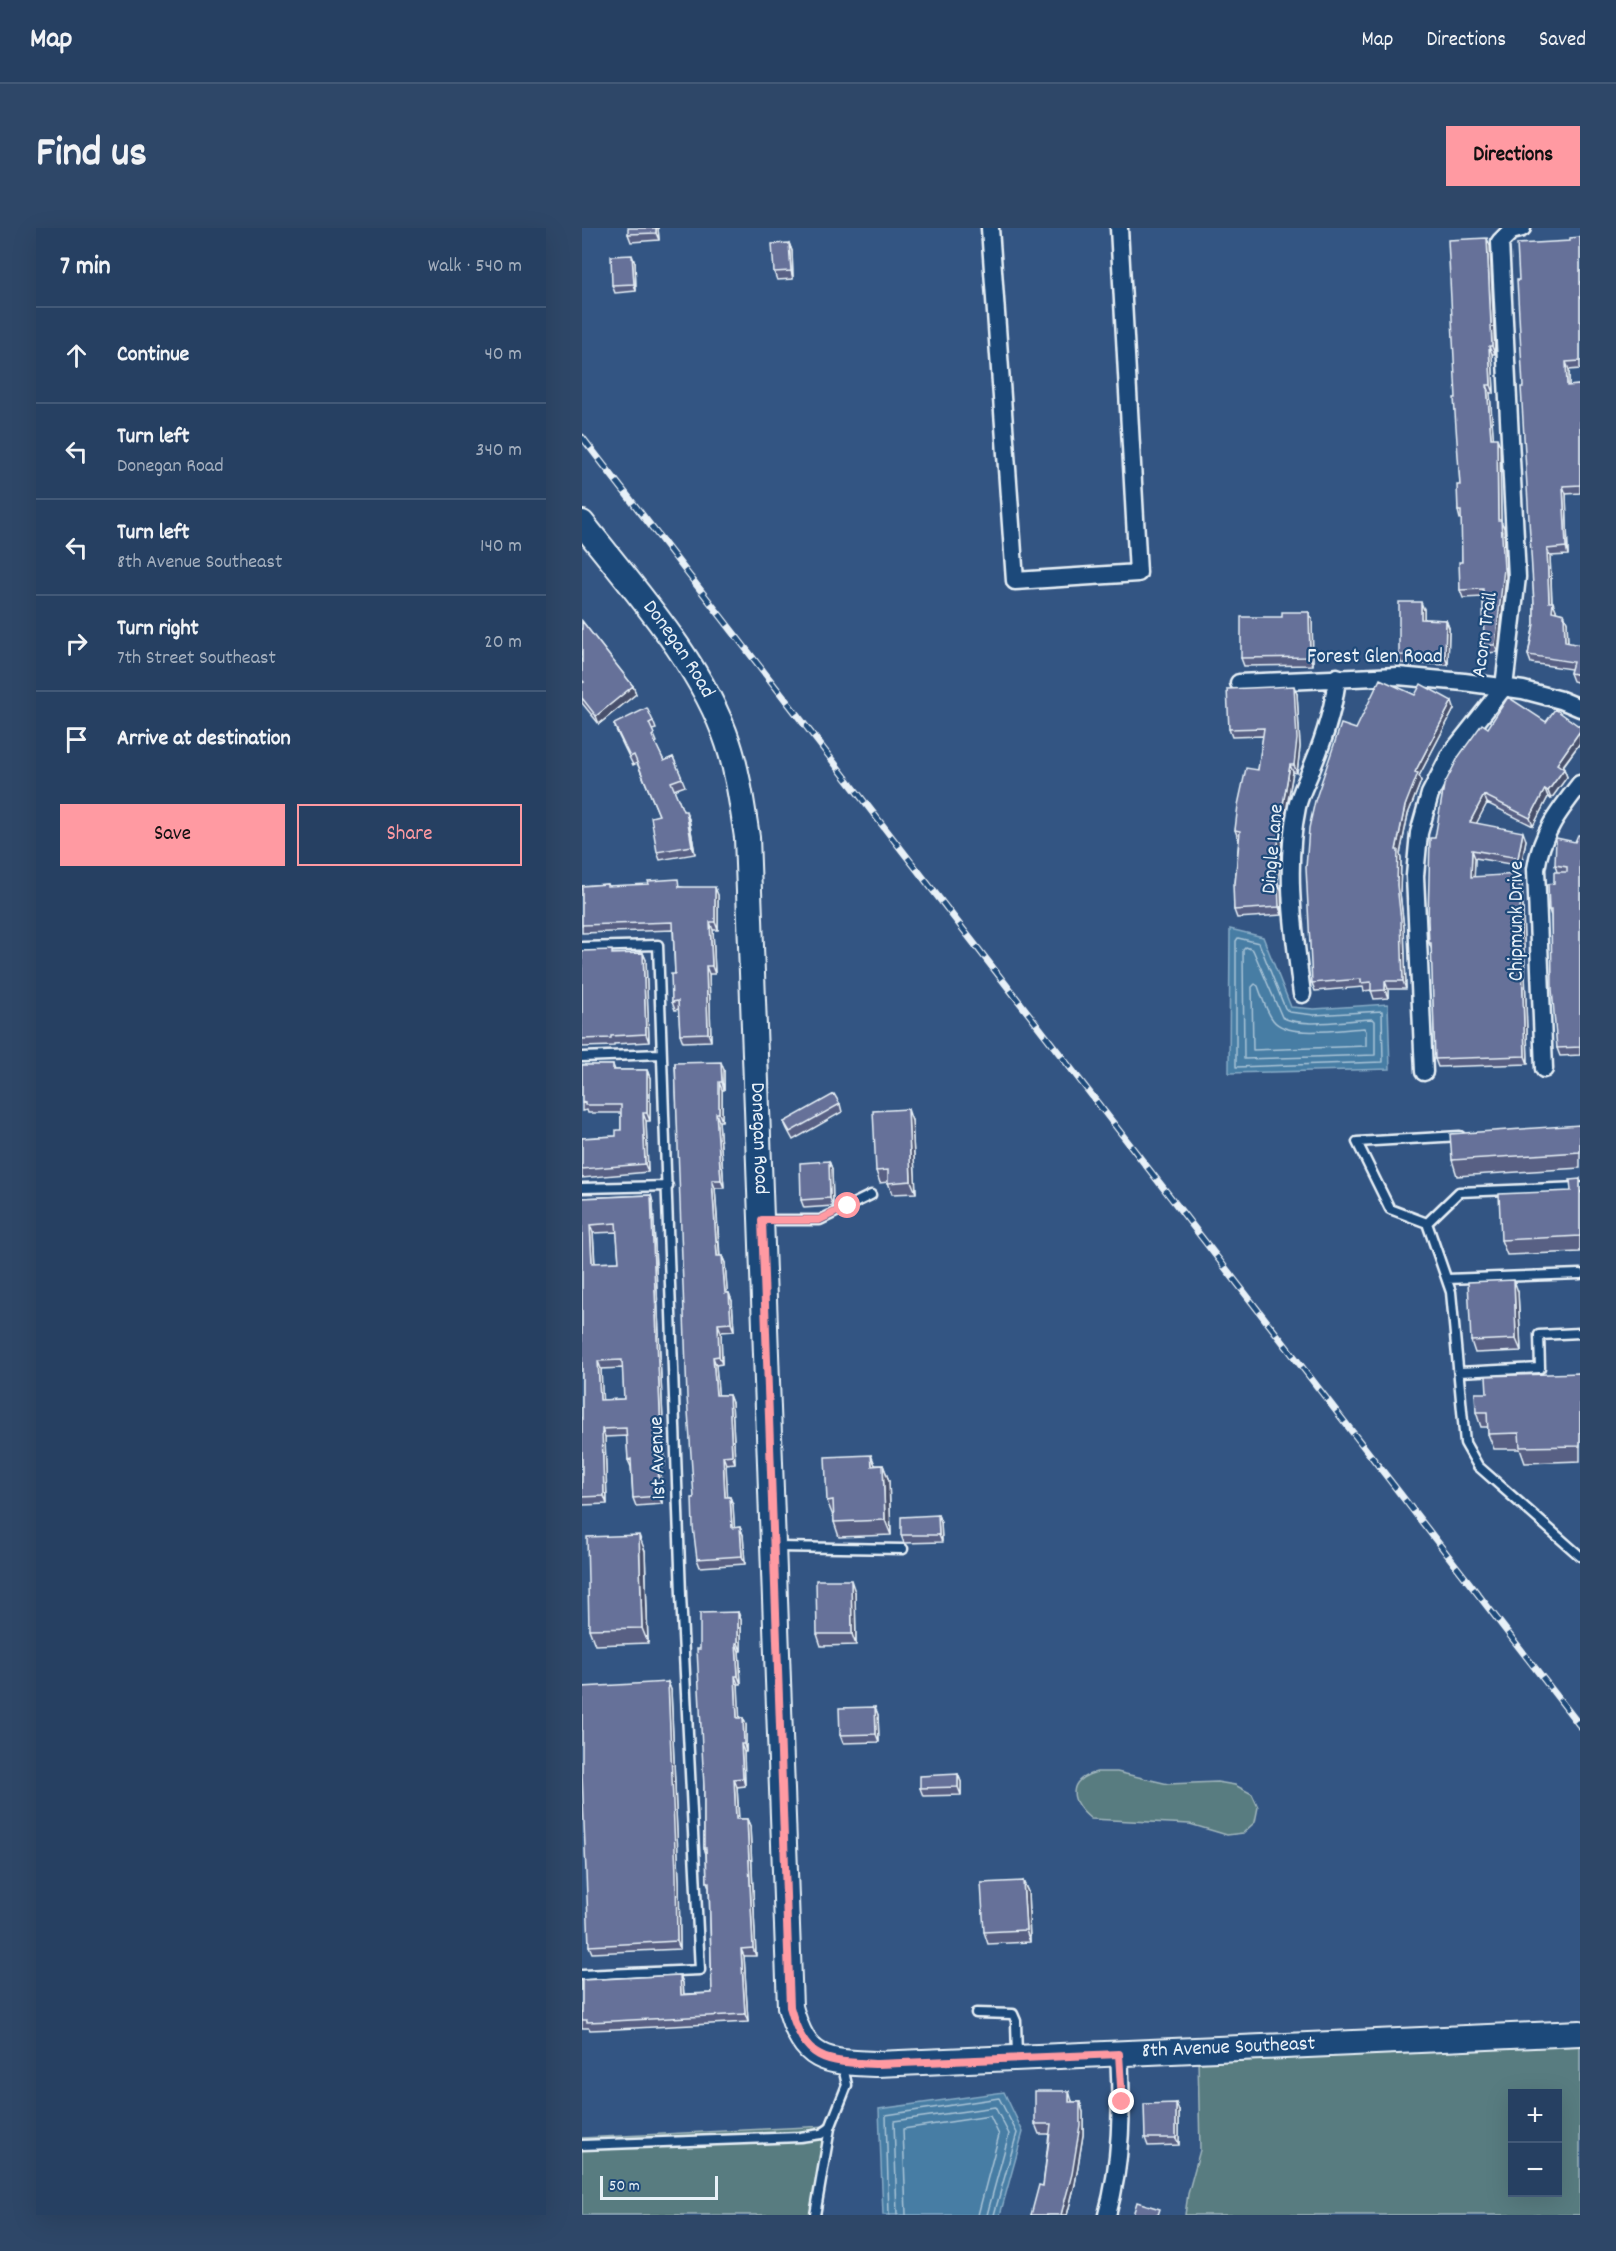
<!DOCTYPE html>
<html lang="en">
<head>
<meta charset="utf-8">
<style>
  body { margin:0; font-family:Dekko,sans-serif; background:#2e4768; color:#f1f3f6 }
  .controls { position:absolute; right:18px; bottom:18px; display:grid; overflow:hidden; border-radius:0px; box-shadow:0 6px 24px #0002 }
  .controls button { width:54px; height:54px; display:grid; place-items:center; padding:0; border:0; border-bottom:2px solid #425977; background:#264062; color:#f1f3f6; font:30px sans-serif }
  .scale { position:absolute; left:18px; bottom:15px; width:118px; box-sizing:border-box; padding-left:6px; border:3px solid #e8f1f8; border-top:0; font-size:16px; line-height:21px; white-space:nowrap; color:#e8f1f8; -webkit-text-stroke:4px #1f4a7a; paint-order:stroke }
  .stop { position:absolute; width:18px; height:18px; margin:-14px; border:4px solid #ff9aa2; border-radius:50%; background:#fff }
  .stop.end { background:#ff9aa2; border-color:#fff; box-shadow:0 2px 6px #0008 }
  .list { margin:0; padding:0; list-style:none }
  h2 { display:flex; justify-content:space-between; align-items:center; height:78px; margin:0; padding:0 24px; font-size:26px }
  h2 small { font-size:20px; font-weight:400; color:#a4afbe }
  .list li { display:grid; grid-template-columns:39px 1fr auto; gap:18px; align-items:center; box-sizing:border-box; height:96px; padding:0 24px; border-top:2px solid #425977 }
  .list b { display:block; font-size:22px; white-space:nowrap }
  .list p { margin:0; font-size:20px; white-space:nowrap; color:#a4afbe }
  .list em { font-size:20px; font-style:normal; color:#a4afbe }
  .actions { display:flex; gap:12px; padding:18px 24px }
  .actions a { flex:1; padding:14px 0; border:2px solid #ff9aa2; border-radius:0px; text-align:center; font-size:21px; color:#ff9aa2 }
  .actions .main { background:#ff9aa2; color:#111 }
  .icon { flex:none; width:33px; height:33px; fill:none; stroke:currentColor; stroke-width:2; stroke-linecap:round; stroke-linejoin:round }
  .map { position:relative; flex:none; width:998px; height:1987px; overflow:hidden; border-radius:0px }
  header { display:flex; align-items:center; gap:36px; box-sizing:border-box; height:84px; padding:0 30px; background:#264062; border-bottom:2px solid #425977 }
  header strong { font-size:28px }
  nav { display:flex; gap:33px; margin-inline-start:auto; font-size:21px }
  .intro { display:flex; align-items:center; justify-content:space-between; box-sizing:border-box; height:144px; padding:0 36px }
  h1 { margin:0; font-size:42px }
  .button { padding:15px 27px; border-radius:0px; background:#ff9aa2; color:#111; font-size:21px; font-weight:700 }
  main { display:flex; gap:36px; padding:0 36px }
  aside { flex:1; background:#264062; border-radius:0px; box-shadow:0 6px 24px #0002 }
  .map>svg:first-child { display:block }
  .green { fill:#597b80; stroke:#a0b6bc; stroke-width:1.5; fill-rule:evenodd }
  .water { fill:#477da4; stroke:#87abc6; stroke-width:1.5 }
  .lines { fill:none; stroke-linecap:round; stroke-linejoin:round }
  .shore { stroke:#a8c3d6; stroke-width:1.5 }
  .lane-casing { stroke:#e8f1f8; stroke-width:13 }
  .street-casing { stroke:#e8f1f8; stroke-width:21 }
  .secondary-casing { stroke:#e8f1f8; stroke-width:28 }
  .lane { stroke:#1f4a7a; stroke-width:8 }
  .street { stroke:#1f4a7a; stroke-width:16 }
  .secondary { stroke:#1f4a7a; stroke-width:24 }
  .rail-casing { stroke:#e8f1f8; stroke-width:7 }
  .rail { stroke:#1f4a7a; stroke-width:4.5; stroke-dasharray:14; stroke-linecap:butt }
  .wall { fill:#586184; stroke:#e8f1f8; stroke-width:1.5; fill-rule:evenodd }
  .shaded-wall { fill:#474f6b; stroke:#e8f1f8; stroke-width:1.5 }
  .building { fill:#667199; stroke:#e8f1f8; stroke-width:1.5; fill-rule:evenodd }
  .route { stroke:#ff9aa2; stroke-width:8 }
  .labels { text-anchor:middle; dominant-baseline:central; stroke-width:4.5; stroke-linejoin:round; paint-order:stroke }
  .street-label { font-size:21px; fill:#e8f1f8; stroke:#1f4a7a }
</style>
</head>
<body>
<header>
<strong>Map</strong>
<nav><a>Map</a><a>Directions</a><a>Saved</a></nav>
</header>
<div class="intro"><h1>Find us</h1><a class="button">Directions</a></div>
<main>
<aside>
<h2>7 min<small>Walk · 540 m</small></h2>
<ul class="list">
<li><svg class="icon" aria-label="ahead" viewBox="0 0 24 24"><path d="M12 20V5M6 11l6-6 6 6"/></svg><div><b>Continue</b></div><em>40 m</em></li>
<li><svg class="icon" aria-label="left" viewBox="0 0 24 24"><path d="M17 20v-9H6M10 6l-5 5 5 5"/></svg><div><b>Turn left</b><p>Donegan Road</p></div><em>340 m</em></li>
<li><svg class="icon" aria-label="left" viewBox="0 0 24 24"><path d="M17 20v-9H6M10 6l-5 5 5 5"/></svg><div><b>Turn left</b><p>8th Avenue Southeast</p></div><em>140 m</em></li>
<li><svg class="icon" aria-label="right" viewBox="0 0 24 24"><path d="M7 20v-9h11M14 6l5 5-5 5"/></svg><div><b>Turn right</b><p>7th Street Southeast</p></div><em>20 m</em></li>
<li><svg class="icon" aria-label="arrive" viewBox="0 0 24 24"><path d="M6 21V4h12l-3 4 3 4H6"/></svg><div><b>Arrive at destination</b></div></li>
</ul>
<div class="actions"><a class="main">Save</a><a>Share</a></div>
</aside>
<div class="map">
<svg width="998" height="1987" viewBox="0 0 998 1987">
  <rect width="100%" height="100%" fill="#335583"/>
  <filter id="ink" filterUnits="userSpaceOnUse"><feTurbulence type="fractalNoise" baseFrequency=".0167" numOctaves="2"/><feDisplacementMap in="SourceGraphic" scale="12" xChannelSelector="R" yChannelSelector="G"/><feConvolveMatrix kernelMatrix="1 2 1 2 8 2 1 2 1" color-interpolation-filters="sRGB"/></filter>
  <g filter="url(#ink)">
    <!-- green -->
    <path class="green" d="M515,1544h20l51,12 49,-2 18,3 17,9 6,13 -3,15 -12,11 -16,2 -37,-11 -99,-5c-22,-18 -25,-39 6,-47z
      M998,1814v173h-395l3,-21 12,-44 -2,-91zM930,1866h45v98h-45z
      M246,1898l-7,89h-239v-77z"/>
    <!-- water -->
    <path class="water" d="M648,701l33,8 28,70 23,2 74,-5 2,65 -161,4z
      M422,1864l19,40 -23,83h-117l-4,-106z"/>
    <g class="lines">
      <!-- shore -->
      <path class="shore" d="M656,710l21,5 26,65 4,4 25,3 68,-4 1,51 -147,5v-126z
        M664,719l7,3 29,67c20,12 68,2 91,2l2,2v34l-131,4 -1,-109z
        M673,756l3,2c4,11 8,25 15,34 14,19 69,9 91,8l2,3v15l-113,4 -1,-63z
        M307,1987l-3,-100 113,-17 18,35 -23,82
        M315,1987l-3,-94 101,-14 14,27 -22,81
        M324,1987l-3,-86 87,-13 9,19 -21,80"/>
      <!-- lane casing -->
      <g class="lane-casing">
        <path id="lane" d="M0,719l76,-2 23,650 19,375 -118,5
          M0,829l79,-3
          M878,908l-103,6 33,67 37,14 24,69 14,151 13,23 102,90
          M0,960l86,-2
          M180,992h58l51,-25
          M845,995l32,-31 121,-5
          M865,1051l133,-5
          M877,1144l81,-4 -1,-33 41,-2
          M195,1319l126,2
          M394,1785l37,1 3,7 1,36
          M0,1917l218,-8 21,-3 9,-6
          M233,1987l15,-87 17,-43 -5,-22"/>
      </g>
      <!-- street casing -->
      <g class="street-casing">
        <path id="street" d="M408,0l25,353 123,-8 -19,-345
          M657,455l159,-7 66,6 59,8 38,10 19,8
          M720,766c-8,-62 -18,-125 -5,-187 3,-14 11,-28 16,-42 12,-29 21,-56 24,-88
          M962,841l-8,-200c5,-35 23,-58 44,-85
          M842,844l-9,-196 4,-43 11,-39 20,-39 54,-68 13,-110 -17,-335 11,-11 11,-3
          M525,1987c15,-53 15,-107 12,-162"/>
      </g>
      <!-- secondary casing -->
      <g class="secondary-casing">
        <g id="secondary">
          <path id="s1" d="M0,295c51,65 120,141 146,220 10,30 14,62 19,94l43,1170c15,55 35,55 87,57l703,-31"/>
        </g>
      </g>
      <!-- lane -->
      <use href="#lane" class="lane"/>
      <!-- street -->
      <use href="#street" class="street"/>
      <!-- secondary -->
      <use href="#secondary" class="secondary"/>
      <!-- rail casing -->
      <g class="rail-casing">
        <path id="rail" d="M0,209l998,1289"/>
      </g>
      <!-- rail -->
      <use href="#rail" class="rail"/>
    </g>
    <!-- wall -->
    <path class="wall" d="M76,0l1,12 -28,2 -3,-8z
      M998,9v132l-11,1v16l11,-1v108l-14,1 2,61 -18,1 2,46 4,8v2l8,2 3,8 1,21 12,2v38l-7,-2 -3,-8 1,-4 -40,-6 -3,-8 6,-31v-21l-15,-323 51,-39z
      M207,15l3,8 1,28 -16,1 -3,-8z
      M908,18l5,108h-3l2,39h-4l3,45 7,8 1,75 3,7 2,49 -8,75 -11,1 -3,-8 -1,-48 -20,1 -3,-8 2,-28v-43h-2l-2,-8 2,-26 -4,-87z
      M53,35l1,28 -21,2 -3,-8z
      M842,382v9l22,1 3,8 -1,37 -47,-2 -2,-8z
      M727,384l3,8 1,45 -69,1 -3,-8 41,-41z
      M0,393l51,65 3,8 -37,30 -17,-21z
      M715,466l3,53 -3,26 -4,-1 -10,57 -5,54 3,7 1,25 -45,3 -3,-8 1,-26 4,-46h-1l-3,-8 23,-60 5,-34 -31,1 -3,-8z
      M833,467l37,6 2,8 -35,67 2,5 -13,33 -8,40 1,4 -1,35 4,35 2,61h-18v9l-14,1 -3,-9 -7,1 -1,-4 -48,4 -3,-8 44,-254z
      M71,493l3,8 -4,1 5,12 -2,1 9,18 9,-4 12,29 -11,4 9,21 6,8 6,35 -35,6 -3,-8 2,-37 -22,-52 -4,2 -16,-33 -3,-8z
      M906,500l92,15 -18,25 2,1 3,8 -16,22 -3,-2 -15,29 -46,-23 -11,20 50,17 -5,26 -46,-8 -1,19 48,5 6,182 -90,3 -3,-8 -3,-109 -3,-7 6,-105z
      M998,607v220l-20,1 -3,-8 -6,-132 -2,-6 5,-27 3,-11 -2,-7 20,-23z
      M25,656l1,2 73,1 37,8v35h-5l2,44h-6l2,67 -28,1 -3,-8 -1,-25 -4,1 -3,-8 3,-28 -2,-44 -91,3v-47z
      M0,723l31,3 30,-1 3,7 3,82 -35,2v2l-32,1z
      M93,835l49,7v20h-2v31h-3l5,67h-9l5,68h2l3,7 2,30h2l3,8 2,30 -13,1 1,32 -6,1 2,30h11l3,8 3,60 -9,1 1,33h3l3,8 1,23 6,-1 3,8 2,29 -45,3 -3,-8z
      M0,837h31l2,5h32l3,8v43h-4l2,51 -66,6v-40l34,-2 5,-6v-17h-33l-1,-3 -5,1z
      M258,876l2,8 -49,28 -6,-11 -3,-7z
      M330,893l4,72 -24,1 -4,-12 -8,1 -4,-12z
      M998,897v43l-123,8 -5,-16z
      M247,933l3,8 1,37 -29,2 -3,-8z
      M998,951v73l-73,3 -6,-15 70,-49z
      M69,967l2,8 12,263h-4l1,38 -26,2 -3,-8 -2,-31 -3,-7 -1,-24 -22,1 2,67 -25,1v-307zM35,1004l2,30 -24,1 -2,-30zM41,1140l1,31 -22,1 -1,-31z
      M936,1064l3,59 -46,2 -4,-12z
      M998,1145v88l-55,2 -5,-14h-26l-6,-15v-7h-7l-5,-15 11,-19z
      M289,1227l4,10h8l6,16 2,54 -52,2 -5,-15v-6h-1l-6,-15z
      M356,1287l3,8 1,19 -38,1 -3,-8z
      M63,1323l3,92 -53,2 -6,-16z
      M273,1364l1,53 -35,1 -4,-12z
      M156,1384l3,8v31h-2l2,33h-3l1,34h4l3,7v27h-2l1,34 -8,1 2,32h8l3,7 6,130h-12l4,66 -132,7 -26,1 -1,-2h-7v-48l98,-5 3,8 1,11 28,-1 -3,-106 -2,-5 -1,-28 -2,-6v-61l-4,-138z
      M86,1454l3,8 8,191 1,68 -88,4 -3,-7z
      M293,1479l3,8 1,27 -36,1 -3,-8z
      M376,1546l3,8v13l-38,1 -3,-8z
      M441,1653l5,11 2,50 -42,2 -4,-12z
      M490,1873v1h8l3,10v23l-8,49 -8,31h-36l12,-29 6,-52h-10l-4,-10z
      M594,1875l3,8v34l-31,1 -3,-8z"/>
    <!-- shaded-wall -->
    <path class="shaded-wall" d="M74,0h2l1,12 -3,-7z
      M905,10l3,8 5,108 -3,-8z
      M207,15l3,8 1,28 -2,-8z
      M50,27l3,8 1,28 -2,-7z
      M907,118l3,8 2,39 -3,-8z
      M984,134l3,8v24l-2,-8z
      M905,157l3,8 4,53 -3,-8z
      M915,210l3,8 1,75 3,7 2,49 -8,75 -3,-7 3,-125z
      M981,258l3,8 2,61 -2,-8z
      M965,321l3,7 2,54 -3,-8z
      M839,374l3,8v17l-3,-8z
      M971,374l3,8 -1,9 -3,-8z
      M727,384l3,8 1,45 -3,-8z
      M982,386l3,8 1,28 -3,-8z
      M864,392l3,8 -1,37 -3,-8z
      M51,458l3,8 -37,30 -3,-8z
      M712,458l3,8 3,53 -3,26 -3,-8z
      M870,473l2,8 -35,67 2,5 -13,33 -8,40 1,4 -1,35 4,35 2,61 -3,-8 -6,-96 -1,-35 9,-44 10,-34z
      M998,503v12l-21,28 -2,-7z
      M708,537l3,7 -10,57 -5,54 3,7 1,25 -3,-8 -4,-25 5,-61z
      M982,541l3,8 -16,22 -3,-8z
      M963,561l3,8 -15,29 -3,-8z
      M902,567l3,8 -14,27 -3,-8z
      M104,583l3,8 6,35 -3,-8z
      M941,604l3,8 -5,26 -3,-8z
      M890,622l3,8 -1,27 -3,-8z
      M937,646l3,8 6,182 -3,-8z
      M133,659l3,8v35l-3,-8z
      M128,694l3,8 2,44 -3,-8z
      M61,725l3,7 3,82 -3,-8z
      M124,738l3,8 2,67 -3,-8z
      M803,753l3,8v9l-3,-8z
      M139,834l3,8v20l-2,-8z
      M65,842l3,8v43l-3,-8z
      M137,854l3,8v31l-3,-8z
      M326,881l4,12 4,72 -5,-12z
      M61,885l3,8 2,51 -3,-8z
      M134,885l3,8 5,67 -3,-8z
      M247,933l3,8 1,37 -3,-8z
      M130,952l3,8 5,76 -3,-8z
      M69,967l2,8 12,263 -3,-8z
      M8,997l3,8 2,38 -3,-8z
      M140,1028l3,7 3,38 -3,-8z
      M932,1052l4,12 3,59 -5,-12z
      M147,1065l3,8 2,30 -3,-8z
      M136,1096l3,8 1,32 -3,-8z
      M131,1129l3,8 3,38 -3,-8z
      M16,1133l3,8 2,39 -3,-8z
      M147,1167l3,8 3,60 -3,-8z
      M20,1201l3,8 2,67 -3,-8z
      M289,1227l6,15 -5,-4z
      M141,1228l3,8 2,41 -3,-8z
      M76,1230l3,8 1,38 -3,-8z
      M301,1237l6,16 2,54 -6,-15z
      M148,1269l3,8 2,31 -3,-8z
      M356,1287l3,8 1,19 -3,-7z
      M158,1299l3,8 2,29 -3,-8z
      M57,1307l6,16 3,92 -6,-15z
      M269,1352l4,12 1,53 -4,-11z
      M156,1384l3,8v31l-3,-8z
      M154,1415l3,8 2,33 -3,-8z
      M153,1448l3,8 2,42 -3,-8z
      M86,1454l3,8 8,191 1,68 -3,-8z
      M293,1479l3,8 1,27 -3,-8z
      M161,1490l3,7v27l-2,-8z
      M159,1516l3,8 1,34 -2,-8z
      M376,1546l3,8v13l-3,-8z
      M152,1551l3,8 2,40 -3,-8z
      M165,1591l3,7 6,130 -3,-8z
      M441,1653l5,11 2,50 -4,-12z
      M159,1721l3,7 4,66 -3,-8z
      M98,1747l3,8 1,19 -3,-7z
      M487,1863l3,10v11l-3,-10z
      M498,1874l3,10v23l-8,49 -8,31h-6z
      M594,1875l3,8v34l-3,-7z"/>
    <!-- building -->
    <path class="building" d="M46,0h28v5l-28,1z
      M998,9v124l-14,1 1,24 13,-1v100l-17,1 3,61 -19,2 2,53h4l-1,9 12,3 1,28 15,3v30l-10,-2 3,-11 -45,-7 6,-31v-21l-13,-216h2l-6,-107h2l-2,-36 53,-3v-3z
      M905,10l5,108h-3l2,39h-4l4,53h6l1,82h3l3,49 -9,76h-11l-1,-56 -23,1 -1,-28h3l-1,-51h-3l-1,-26h3l-6,-87h2l-8,-158z
      M207,15l2,28 -17,1 -2,-28z
      M50,27l2,29 -22,1 -1,-29z
      M817,374h22v17l25,1 -1,37 -46,-2z
      M700,384h27l1,45 -69,1v-41h41z
      M0,393l51,65 -37,30 -14,-18v-15l2,-1 -2,-2z
      M798,451l35,16 6,-11 31,17 -37,71 3,1 -13,33 -9,44h2l-1,35 4,35 2,61h-18v9l-14,1v-9l-10,1v-4l-49,4 -6,-115 3,-40 6,-27 26,-77 15,5z
      M712,458l3,53 -3,26h-4l-10,56 -5,61h3l1,25 -45,3 -1,-26h2l5,-53 -5,-1 3,-25 8,-37 12,2 6,-42 -35,1 -2,-40z
      M926,469l38,25 9,-13 25,18v4l-23,33 7,5 -16,22 -3,-2 -15,29 -46,-23 -14,27 53,10 -5,26 -46,-8 -1,27 48,-3 6,182 -90,3 -4,-116h-2l-1,-23 2,-82h5l9,-53 15,-29 23,-32 6,4z
      M65,480l6,13 -4,2 5,11 -2,2 12,25 9,-4 9,21 -11,4 12,29h3l6,35 -35,6 -6,-35 8,-2 -25,-60 -4,2 -16,-33z
      M996,607h2v212l-23,1 -5,-59 -1,-79h-2l-1,-26 6,-1v-11h13v-5l-12,-2 1,-27 19,4z
      M96,651l1,8h36v35h-5l2,44h-6l2,67 -28,1 -2,-33 -6,1 -1,-28h4l-2,-52 -91,3v-39l25,-2v2l42,-2 -1,-3z
      M30,722v4l31,-1 3,81 -35,2v2l-29,1v-88z
      M139,834l1,20h-3v31h-3l5,67h-9l5,76h5l3,37h4l2,30 -13,1 1,32 -6,1 3,38h13l3,60 -9,1 2,41h5l2,31 8,-1 2,29 -45,3 -4,-32 -1,-29h2l-7,-101 -12,-334z
      M0,837h31v5h34v43h-4l2,51 -63,5v-31l34,-2v-6h5v-25h-36v-3l-3,1z
      M252,866l6,10 -50,28 -6,-10z
      M326,881l3,72 -23,2v-13l-12,1 -3,-60z
      M998,897v27l-128,8 -2,-26z
      M247,933l1,37 -29,2 -1,-37z
      M998,951v57l-79,4 -2,-46 72,-3 -1,-11z
      M69,967l11,263h-4l1,38 -26,2 -2,-39 -3,1 -2,-32 -24,1 2,67 -22,1v-299zM34,995l3,39 -27,1 -2,-38zM40,1132l2,39 -24,1 -2,-39z
      M932,1052l2,59 -45,2 -3,-59z
      M998,1145v73l-60,1 -1,-14 -31,1 -1,-22h-11l-1,-19h12l-1,-17z
      M289,1227l1,11 11,-1 2,55 -51,2 -1,-22 -6,1 -2,-44z
      M356,1287l1,20h-38v-18z
      M57,1307l3,93 -53,1 -2,-92z
      M234,1352h35l1,54h-35z
      M156,1384v31h-2l2,33h-3l2,42h6l1,26h-3l2,34 -9,1 2,40h11l6,129 -12,1 4,65 -132,7 -26,1v-2h-5v-40l98,-5 1,20 31,-2 -3,-111h-2l-1,-34h-2v-61l-7,-138h3v-36z
      M86,1454l8,191 1,68 -88,5 -7,-172v-87z
      M293,1479l1,27 -36,1 -1,-27z
      M376,1546v13l-38,1v-12z
      M441,1653l3,49 -42,2 -3,-49z
      M453,1863h34v11h11v23l-8,49 -11,41h-30l8,-30 4,1 8,-62h-16z
      M594,1875v35h-31l-1,-34z
      M555,1974l23,7 -2,6h-25z"/>
  </g>
  <g class="lines" filter="url(#ink)">
    <!-- route -->
    <path class="route" d="M266,978l-29,14h-57l28,787c15,55 35,55 87,57l242,-10 3,48"/>
  </g>
  <g class="labels">
    <!-- street labels -->
    <g class="street-label">
      <text transform="translate(904 407) rotate(-82)">Acorn Trail</text>
      <text stroke="none"><textPath href="#s1" startOffset="159">Donegan Road</textPath></text>
      <text x="793" y="430">Forest Glen Road</text>
      <text transform="translate(692 621) rotate(-85)">Dingle Lane</text>
      <text transform="translate(936 693) rotate(-90)">Chipmunk Drive</text>
      <text stroke="none"><textPath href="#s1" startOffset="663">Donegan Road</textPath></text>
      <text transform="translate(77 1230) rotate(-92)">1st Avenue</text>
      <text stroke="none"><textPath href="#s1" startOffset="2001">8th Avenue Southeast</textPath></text>
    </g>
  </g>
</svg>
<div class="controls">
<button>+</button>
<button>−</button>
</div>
<div class="scale">50 m</div>
<div class="stop" style="left:266px;top:978px"></div>
<div class="stop end" style="left:540px;top:1874px"></div>
</div>
</main>
</body>
</html>
